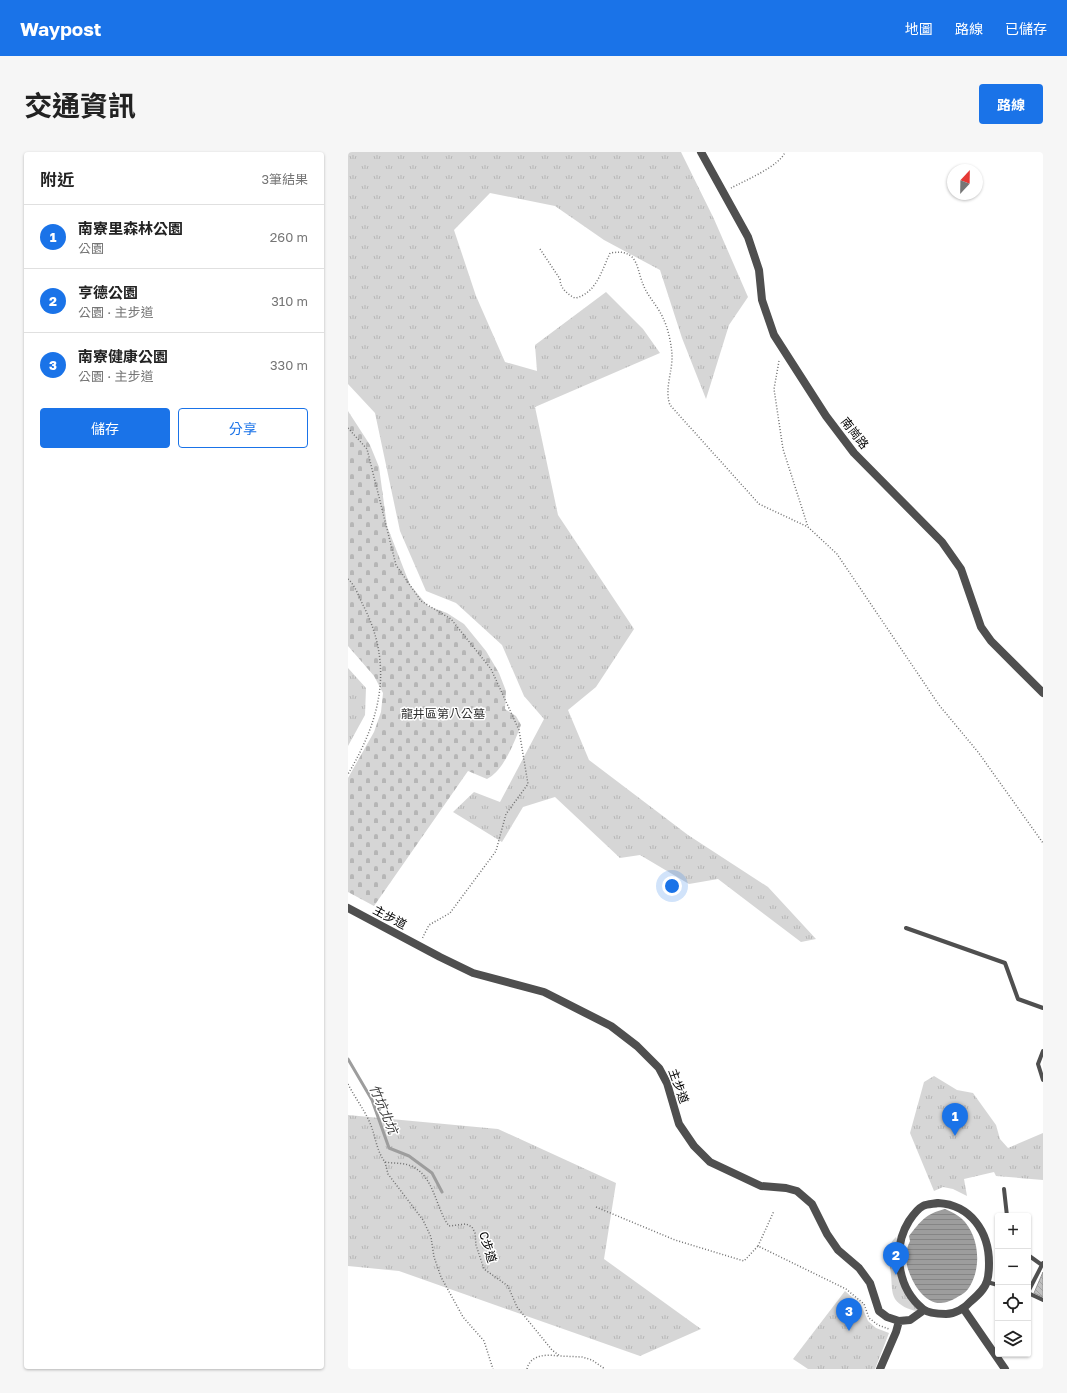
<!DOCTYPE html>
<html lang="zh-TW">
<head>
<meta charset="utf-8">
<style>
  body { margin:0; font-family:"Golos Text","Noto Sans TC",sans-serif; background:#f6f6f6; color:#222 }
  .controls { position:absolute; right:12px; bottom:12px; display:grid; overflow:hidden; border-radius:4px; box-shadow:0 1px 3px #0004 }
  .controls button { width:36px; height:36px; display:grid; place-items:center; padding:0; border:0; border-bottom:1px solid #e0e0e0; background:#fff; color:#222; font:20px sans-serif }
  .compass { position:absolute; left:599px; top:12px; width:36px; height:36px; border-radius:50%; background:#fff; box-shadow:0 1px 3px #0004; rotate:22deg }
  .you { position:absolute; left:324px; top:734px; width:14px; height:14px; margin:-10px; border:3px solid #fff; border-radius:50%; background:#1a73e8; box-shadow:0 0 0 6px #1a73e833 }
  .badge { display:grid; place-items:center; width:26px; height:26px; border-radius:50%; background:#1a73e8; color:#fff; font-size:13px; font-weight:700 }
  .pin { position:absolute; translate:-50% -33px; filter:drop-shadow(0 1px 2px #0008) }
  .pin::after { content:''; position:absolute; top:21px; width:14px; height:12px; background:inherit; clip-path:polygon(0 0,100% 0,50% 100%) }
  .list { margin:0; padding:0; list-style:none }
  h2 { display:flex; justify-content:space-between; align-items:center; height:52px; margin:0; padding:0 16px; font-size:17px }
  h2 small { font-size:13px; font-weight:400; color:#767676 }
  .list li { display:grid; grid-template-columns:26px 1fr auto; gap:12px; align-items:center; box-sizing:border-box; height:64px; padding:0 16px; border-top:1px solid #e0e0e0 }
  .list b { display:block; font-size:15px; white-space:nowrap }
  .list p { margin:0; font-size:13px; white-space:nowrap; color:#767676 }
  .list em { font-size:13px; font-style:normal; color:#767676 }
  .actions { display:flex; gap:8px; padding:12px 16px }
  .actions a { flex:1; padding:9px 0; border:1px solid #1a73e8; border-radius:4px; text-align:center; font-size:14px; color:#1a73e8 }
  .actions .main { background:#1a73e8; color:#fff }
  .icon { flex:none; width:22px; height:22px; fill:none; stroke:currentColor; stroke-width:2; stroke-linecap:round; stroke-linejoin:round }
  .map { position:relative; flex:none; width:695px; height:1217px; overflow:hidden; border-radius:4px }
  header { display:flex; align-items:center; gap:24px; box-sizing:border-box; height:56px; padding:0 20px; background:#1a73e8; color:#fff }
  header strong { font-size:19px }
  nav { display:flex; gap:22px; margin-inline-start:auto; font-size:14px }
  .intro { display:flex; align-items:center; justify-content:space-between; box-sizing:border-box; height:96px; padding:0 24px }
  h1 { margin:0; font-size:28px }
  .button { padding:10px 18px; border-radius:4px; background:#1a73e8; color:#fff; font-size:14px; font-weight:700 }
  main { display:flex; gap:24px; padding:0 24px }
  aside { flex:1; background:#fff; border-radius:4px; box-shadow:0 1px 3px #0004 }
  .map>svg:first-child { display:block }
  .grass { fill:url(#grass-tufts) }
  .cemetery { fill:url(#cemetery-stones) }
  .water { fill:url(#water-rules) }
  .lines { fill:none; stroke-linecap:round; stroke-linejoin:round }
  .stream { stroke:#9d9d9d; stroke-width:3 }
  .building { fill:url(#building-back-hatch); stroke:#939393 }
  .path { stroke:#717171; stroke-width:1.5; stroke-dasharray:1 2; stroke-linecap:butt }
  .lane { stroke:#4f4f4f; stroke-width:4 }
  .street { stroke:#4f4f4f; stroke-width:8 }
  .labels { text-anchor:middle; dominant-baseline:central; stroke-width:3; stroke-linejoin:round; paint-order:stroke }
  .street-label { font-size:12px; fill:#000; stroke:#fff }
  .park-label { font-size:12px; fill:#2d2d2d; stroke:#fff }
  .water-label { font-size:13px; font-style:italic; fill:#3e3e3e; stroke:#fff }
</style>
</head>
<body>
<header>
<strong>Waypost</strong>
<nav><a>地圖</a><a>路線</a><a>已儲存</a></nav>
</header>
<div class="intro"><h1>交通資訊</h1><a class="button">路線</a></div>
<main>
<aside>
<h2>附近<small>3筆結果</small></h2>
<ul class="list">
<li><span class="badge">1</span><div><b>南寮里森林公園</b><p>公園</p></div><em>260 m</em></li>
<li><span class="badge">2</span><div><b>亨德公園</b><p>公園 · 主步道</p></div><em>310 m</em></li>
<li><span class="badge">3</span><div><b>南寮健康公園</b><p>公園 · 主步道</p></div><em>330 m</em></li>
</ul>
<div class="actions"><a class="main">儲存</a><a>分享</a></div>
</aside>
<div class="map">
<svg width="695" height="1217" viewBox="0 0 695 1217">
  <defs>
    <pattern id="grass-tufts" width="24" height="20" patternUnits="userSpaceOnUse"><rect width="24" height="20" fill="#d6d6d6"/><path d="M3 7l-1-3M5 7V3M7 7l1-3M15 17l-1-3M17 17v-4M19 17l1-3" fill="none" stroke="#b6b6b6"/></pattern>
    <pattern id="cemetery-stones" width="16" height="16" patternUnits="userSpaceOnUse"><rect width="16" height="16" fill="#d6d6d6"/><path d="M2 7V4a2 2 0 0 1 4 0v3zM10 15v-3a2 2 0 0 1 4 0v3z" fill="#b6b6b6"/></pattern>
    <pattern id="water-rules" width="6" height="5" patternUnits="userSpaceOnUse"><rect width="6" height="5" fill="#9d9d9d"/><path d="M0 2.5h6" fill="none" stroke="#858585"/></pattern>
    <pattern id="building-back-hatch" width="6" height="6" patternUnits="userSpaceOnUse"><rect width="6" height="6" fill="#bfbfbf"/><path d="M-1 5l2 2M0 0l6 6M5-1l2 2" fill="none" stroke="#a2a2a2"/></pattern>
  </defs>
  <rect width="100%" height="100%" fill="#fff"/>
  <!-- grass -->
  <path class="grass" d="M0,0h333l33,67 34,78 -19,28 -23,74 -24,-61 -22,-68 -56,-30 -49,-34 -65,-13 -36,37 22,66 29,66 32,9 -2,-26 71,-53 37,37 17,24 -125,54 23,108 76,114 -38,58 -28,23 21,50 99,75 80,52 48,52 -15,3 -83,-63 -29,5 -49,-29 -20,3 -65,-61 -32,10 -21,35 -49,-30 21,-20 26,10 44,-83 -20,-23 -22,-51 -46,-42 -30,-12 -26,-60 -25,-118 -27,-29z
    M0,516l18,20 -1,27 -17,31z
    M586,924l23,14 16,3 23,32 4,14 8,9 35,-15v47l-47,-4 -2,-4 -30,7 3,17 -14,-7 -10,-2 -9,4 -24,-58 14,-51z
    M0,963l150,14 118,54 -12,76 97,70 -61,27 -241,-85 -51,-5z
    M548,1085l2,4 2,30 22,37 -6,3c-8,-2 -16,-5 -21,-12 -4,-7 -3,-16 -4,-24 -1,-13 -7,-27 5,-38z
    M497,1139l16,14 7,16 8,7 13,5 -14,36h-67l-15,-10z"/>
  <!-- cemetery -->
  <path class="cemetery" d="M0,259l22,34 9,22 8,59 23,59 18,21 19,7 17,11 22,27 13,22 7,18 -1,18 11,7 5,9c-7,18 -17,45 -34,54l-19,-8 -94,135 -26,-14v-114l26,-46 7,-20 2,-19 -9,-17 -26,-30z"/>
  <!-- water -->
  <path class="water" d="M597,1057c5,2 11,5 16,9 18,16 21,48 9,68 -3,6 -9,9 -14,12 -4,2 -10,5 -15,5 -13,1 -24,-13 -29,-24 -6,-13 -9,-24 -2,-38l-1,-5c12,-15 16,-22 36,-27z"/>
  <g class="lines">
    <!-- stream -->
    <path class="stream" d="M0,907l24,41 17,48 20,8 23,17 10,19"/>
  </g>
  <!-- building -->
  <path class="building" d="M695,1120v25l-9,-4z"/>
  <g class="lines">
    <!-- path -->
    <path class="path" d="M383,36c13,-7 49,-22 54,-36
      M192,97l20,30c0,9 7,15 15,19 21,-4 27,-28 35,-45 8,-1 14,-2 21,3 7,6 8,19 12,28 4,12 15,22 20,34 5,10 8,24 9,36 1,17 -8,35 -2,51l89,99 49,23
      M431,209l-5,28 9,60 25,78 29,27 102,151 39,47 65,91
      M0,276l19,21 29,116 25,36 30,18 40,50 28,61 9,54 -22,30 -10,37 -46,62 -21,12 -7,14
      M0,427c7,6 11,18 15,26 31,60 18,114 -15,169
      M0,932c7,14 16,25 22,39 6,14 6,27 15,39 10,2 21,0 30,6 20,12 21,41 34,58l17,-2 6,3 3,6 1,12 8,24 24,17 9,21 35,43 8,6 22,1 10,3 13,9
      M37,1010l3,12 35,46 8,17 3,20 7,20 22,40 21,24 9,28
      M248,1055l79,33 69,21 14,-15 88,43 18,15 5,14 9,7 11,4
      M410,1094l16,-35
      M179,1217c3,-14 19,-15 31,-13"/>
    <!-- lane -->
    <path class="lane" d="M558,776l99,35 13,36 25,9
      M695,899l-5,13 5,16
      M656,1037l3,27
      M680,1103l14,10
      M639,1130l11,3
      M680,1140l15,-29
      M680,1141l15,7"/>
    <!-- street -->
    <path class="street" d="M353,0l47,85 11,33 3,30 12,35 52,81 28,37 88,89 19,27 20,58 10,14 52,52
      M0,756l92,49 33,16 71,19 67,34 26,20 22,22 8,15 12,41 15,22 16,16 51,24 25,2 11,3 15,13 15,30 11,16 21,18 11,15 9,28 8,6 12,4 11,-1 14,-10
      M590,1051c33,2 51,29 51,60 0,6 0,12 -2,18 -2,8 -10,15 -17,21 -5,6 -15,12 -24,12 -6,0 -18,-1 -23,-5 -26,-21 -31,-61 -14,-88 4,-6 8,-12 14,-15 4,-2 11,-2 15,-3z
      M615,1156l42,61
      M532,1217l16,-37 3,-11"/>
  </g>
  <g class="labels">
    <!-- street labels -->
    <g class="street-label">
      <text transform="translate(507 281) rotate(52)">南崗路</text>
      <text transform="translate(42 765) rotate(28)">主步道</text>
      <text transform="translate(331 934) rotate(70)">主步道</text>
      <text transform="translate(140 1095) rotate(73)">C步道</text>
    </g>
    <!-- park labels -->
    <g class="park-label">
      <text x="95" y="561">龍井區第八公墓</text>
    </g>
    <!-- water labels -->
    <g class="water-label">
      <text transform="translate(36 957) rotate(67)">竹坑北坑</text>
    </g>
  </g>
</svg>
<div class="controls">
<button>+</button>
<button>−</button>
<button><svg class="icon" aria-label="locate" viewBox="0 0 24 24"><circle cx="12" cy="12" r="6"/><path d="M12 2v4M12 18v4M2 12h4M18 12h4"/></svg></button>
<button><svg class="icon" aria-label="layers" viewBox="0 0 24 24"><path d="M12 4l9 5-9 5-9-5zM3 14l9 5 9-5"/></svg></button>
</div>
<svg class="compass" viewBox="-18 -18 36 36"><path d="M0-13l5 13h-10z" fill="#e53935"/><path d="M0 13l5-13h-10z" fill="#767676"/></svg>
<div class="you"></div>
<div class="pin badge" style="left:607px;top:984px">1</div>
<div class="pin badge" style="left:548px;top:1123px">2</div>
<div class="pin badge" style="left:501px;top:1179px">3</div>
</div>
</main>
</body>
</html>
